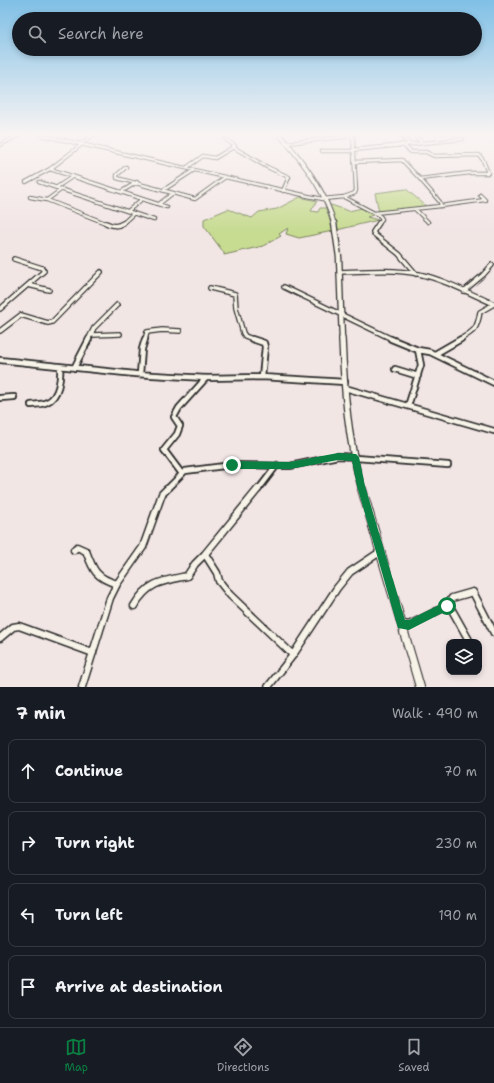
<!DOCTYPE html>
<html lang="en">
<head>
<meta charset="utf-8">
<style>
  body { margin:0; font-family:"Shantell Sans",sans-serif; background:#20242c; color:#f1f3f6 }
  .controls { position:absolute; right:12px; bottom:12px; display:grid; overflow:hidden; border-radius:8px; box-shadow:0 2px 6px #0003 }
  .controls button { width:36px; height:36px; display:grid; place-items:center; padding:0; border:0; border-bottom:1px solid #363941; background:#171b24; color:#f1f3f6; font:20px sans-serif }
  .stop { position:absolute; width:12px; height:12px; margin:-9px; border:3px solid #0b8043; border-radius:50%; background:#fff }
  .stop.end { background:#0b8043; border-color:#fff; box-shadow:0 1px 4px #0008 }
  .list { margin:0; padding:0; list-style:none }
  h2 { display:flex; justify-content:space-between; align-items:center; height:52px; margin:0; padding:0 16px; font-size:17px }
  h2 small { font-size:13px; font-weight:400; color:#9ea1a6 }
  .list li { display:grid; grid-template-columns:26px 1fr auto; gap:12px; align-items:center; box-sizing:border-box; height:64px; margin:0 8px 8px; padding:0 8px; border:1px solid #363941; border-radius:8px }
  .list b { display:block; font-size:15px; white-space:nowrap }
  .list em { font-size:13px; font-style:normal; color:#9ea1a6 }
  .icon { flex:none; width:22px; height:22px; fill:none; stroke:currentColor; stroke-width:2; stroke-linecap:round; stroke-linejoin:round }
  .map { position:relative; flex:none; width:494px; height:687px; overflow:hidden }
  .search { position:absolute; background:#171b24; box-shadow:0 2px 6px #0003; left:12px; right:12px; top:12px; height:44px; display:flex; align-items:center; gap:10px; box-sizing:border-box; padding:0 14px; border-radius:22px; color:#9ea1a6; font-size:15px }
  .sheet { height:340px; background:#171b24 }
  nav { display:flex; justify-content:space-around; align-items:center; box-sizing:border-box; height:56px; border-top:1px solid #363941; background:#171b24; font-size:11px; color:#9ea1a6 }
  nav a { display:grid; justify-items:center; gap:2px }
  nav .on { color:#0b8043 }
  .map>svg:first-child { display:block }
  .green { fill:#c7db91; stroke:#79835e }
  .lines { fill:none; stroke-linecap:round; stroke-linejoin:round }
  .minor-far3-casing { stroke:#2b2b2b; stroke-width:4.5 }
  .minor-far2-casing { stroke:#2b2b2b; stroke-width:6 }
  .minor-far1-casing { stroke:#2b2b2b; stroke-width:8 }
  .minor-casing { stroke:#2b2b2b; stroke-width:9 }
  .tertiary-far3-casing { stroke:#2b2b2b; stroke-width:5.5 }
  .tertiary-far2-casing { stroke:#2b2b2b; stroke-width:7 }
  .tertiary-far1-casing { stroke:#2b2b2b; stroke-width:8 }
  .tertiary-casing { stroke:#2b2b2b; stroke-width:10 }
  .minor-far3 { stroke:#f7f3e8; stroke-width:2.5 }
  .minor-far2 { stroke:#f7f3e8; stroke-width:3.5 }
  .minor-far1 { stroke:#f7f3e8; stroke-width:4.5 }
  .minor { stroke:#f7f3e8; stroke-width:6 }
  .tertiary-far3 { stroke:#f7f3e8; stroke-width:3.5 }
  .tertiary-far2 { stroke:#f7f3e8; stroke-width:4.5 }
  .tertiary-far1 { stroke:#f7f3e8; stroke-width:5.5 }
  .tertiary { stroke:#f7f3e8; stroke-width:8 }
  .route { fill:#0b8043 }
</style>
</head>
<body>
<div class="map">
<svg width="494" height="687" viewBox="0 0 494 687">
  <rect width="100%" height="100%" fill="#f2e6e5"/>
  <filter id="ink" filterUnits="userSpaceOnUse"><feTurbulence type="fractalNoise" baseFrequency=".025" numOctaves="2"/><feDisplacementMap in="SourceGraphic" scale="8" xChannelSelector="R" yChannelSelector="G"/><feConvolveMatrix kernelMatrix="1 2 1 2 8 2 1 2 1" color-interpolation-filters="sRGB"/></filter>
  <g filter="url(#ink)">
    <!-- green -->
    <path class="green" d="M406,189l20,17 -47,6 -4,-19z
      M300,197l17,4 -6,10 7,1 2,-4h6l7,23 -34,7 -13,-4 2,-6 -9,6 2,2 -18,10 -39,9v-2l-20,-27v-7l24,-10 24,9 7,-6 18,-3z
      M328,204l21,7 13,-3 11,7 -6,2 11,3 -41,10z"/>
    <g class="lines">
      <!-- minor-far3 casing -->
      <g class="minor-far3-casing">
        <path id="minor-far3" d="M41,135l267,61 15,3 21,-2
          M353,135l3,55 -1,3 -11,4 36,19 2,3 -4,5
          M401,135l8,9
          M414,135l8,8
          M287,143l66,-7
          M80,144l13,-9
          M0,145l19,-10
          M233,147l34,20 22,10 -6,14
          M353,150l110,-11
          M322,151h31
          M354,162l48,-2 18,19 50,-6h18l-5,-13 -4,-5 -45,1 -8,-4h-15l-9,-8
          M126,167l-9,8v3l78,21 29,-21
          M186,168l17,-12 12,2 20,-12 -10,-7
          M50,169l117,38
          M420,179l20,23 1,4 44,-6 -5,-5
          M26,182l24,-13 31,-24
          M39,182l115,38
          M57,187l15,-10
          M165,189l29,-19
          M121,192l16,-10
          M30,197l17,3 61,24
          M47,200l15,-11
          M159,204l14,-11
          M415,209l13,13
          M128,211l14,-12
          M374,213l67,-7
          M122,224l12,-11"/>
      </g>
      <!-- minor-far2 casing -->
      <g class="minor-far2-casing">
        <path id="minor-far2" d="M106,223c7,3 11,4 17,0
          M379,223l-6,9 2,3 24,19 17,20
          M341,272c26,-1 52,-3 78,2 26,6 50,19 75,30
          M28,285l21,5
          M284,287l110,53
          M210,288l25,6 1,14 7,25 2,3 10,4
          M464,291l19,-16 9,-10
          M0,309l44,-38 -2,-3 -28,-9
          M0,331l21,-16 27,8 4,-1 49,-50
          M92,335l28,-1
          M88,340l6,-12 23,-23
          M145,340l2,-8 15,-2 18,1
          M459,340c15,-9 18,-10 21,-28l14,-8"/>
      </g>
      <!-- minor-far1 casing -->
      <g class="minor-far1-casing">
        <path id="minor-far1" d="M252,339l12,4 1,4 -3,30
          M391,339l27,11 12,2 64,31
          M435,354l26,-15
          M0,360l135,14 71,4 56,-1 83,5
          M74,368l15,-29
          M395,369l23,7
          M140,374l2,-25 3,-10
          M345,388l149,43
          M0,398l14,-1
          M31,405c5,-1 11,0 16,-3 12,-5 14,-24 13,-35
          M408,406l13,-41 -3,-15
          M356,458l92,7
          M182,474l-18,-24 13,-16 3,-8 -6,-9 5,-9 27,-30
          M166,490l19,-19 47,-6 58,1 48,-10 17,1
          M258,490l19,-25"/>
      </g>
      <!-- minor casing -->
      <g class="minor-casing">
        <path id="minor" d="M258,489l-53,65 12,19 2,8 11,14 63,60
          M74,550l3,-3 9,4c7,19 10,27 31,33
          M134,606c14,-24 28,-25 53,-30l8,-12 10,-10
          M447,606l5,4 18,32
          M402,624l7,1 38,-19 5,-8 21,-6 21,41
          M0,638l13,-11 6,-1 74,27
          M82,687l28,-89 7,-14 26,-37 19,-53 5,-5
          M268,687l25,-32 44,-67 13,-16 30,-20"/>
      </g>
      <!-- tertiary-far3 casing -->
      <g class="tertiary-far3-casing">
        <path id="tertiary-far3" d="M280,135c22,25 46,56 54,89"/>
      </g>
      <!-- tertiary-far2 casing -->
      <g class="tertiary-far2-casing">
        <path id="tertiary-far2" d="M334,223l5,34 3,83"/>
      </g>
      <!-- tertiary-far1 casing -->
      <g class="tertiary-far1-casing">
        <path id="tertiary-far1" d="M342,339c2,50 6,103 20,151"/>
      </g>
      <!-- tertiary casing -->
      <g class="tertiary-casing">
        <path id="tertiary" d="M362,489l58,198"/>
      </g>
      <!-- minor-far3 -->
      <use href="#minor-far3" class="minor-far3"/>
      <!-- minor-far2 -->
      <use href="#minor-far2" class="minor-far2"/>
      <!-- minor-far1 -->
      <use href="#minor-far1" class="minor-far1"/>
      <!-- minor -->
      <use href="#minor" class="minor"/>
      <!-- tertiary-far3 -->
      <use href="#tertiary-far3" class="tertiary-far3"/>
      <!-- tertiary-far2 -->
      <use href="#tertiary-far2" class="tertiary-far2"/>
      <!-- tertiary-far1 -->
      <use href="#tertiary-far1" class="tertiary-far1"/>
      <!-- tertiary -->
      <use href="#tertiary" class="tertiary"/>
    </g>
  </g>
  <!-- sky -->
  <linearGradient id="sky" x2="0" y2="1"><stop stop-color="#80c0e6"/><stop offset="0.58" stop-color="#f9f4f3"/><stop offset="1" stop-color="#f9f4f3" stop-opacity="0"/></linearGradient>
  <rect width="494" height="232" fill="url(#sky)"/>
  <!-- route -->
  <path class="route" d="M338,453l18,1 3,3 6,29 40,134h4l38,-19 3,1 2,4 -2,3 -41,21 -11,-2 -41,-142 -5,-25 -14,-1 -48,9h-58l-4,-4 4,-4 58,1z"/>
</svg>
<div class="controls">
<button><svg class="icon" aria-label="layers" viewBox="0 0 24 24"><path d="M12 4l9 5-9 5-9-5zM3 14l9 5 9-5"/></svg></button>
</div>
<div class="stop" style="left:447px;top:606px"></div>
<div class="stop end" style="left:232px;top:465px"></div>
<div class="search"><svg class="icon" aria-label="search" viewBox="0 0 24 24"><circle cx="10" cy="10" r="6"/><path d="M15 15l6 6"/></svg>Search here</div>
</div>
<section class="sheet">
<h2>7 min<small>Walk · 490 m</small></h2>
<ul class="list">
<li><svg class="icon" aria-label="ahead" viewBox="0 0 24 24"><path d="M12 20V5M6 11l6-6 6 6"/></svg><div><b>Continue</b></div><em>70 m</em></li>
<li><svg class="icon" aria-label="right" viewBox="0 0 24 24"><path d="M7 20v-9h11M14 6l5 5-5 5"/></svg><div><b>Turn right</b></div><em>230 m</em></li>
<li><svg class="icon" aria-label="left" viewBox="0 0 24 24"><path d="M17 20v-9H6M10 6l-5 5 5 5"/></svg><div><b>Turn left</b></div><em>190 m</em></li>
<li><svg class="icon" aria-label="arrive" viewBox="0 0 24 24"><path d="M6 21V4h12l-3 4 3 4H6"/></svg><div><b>Arrive at destination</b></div></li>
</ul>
</section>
<nav>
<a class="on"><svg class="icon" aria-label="map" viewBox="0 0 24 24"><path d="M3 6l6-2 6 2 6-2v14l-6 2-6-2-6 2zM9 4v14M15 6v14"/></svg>Map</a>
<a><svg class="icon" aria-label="directions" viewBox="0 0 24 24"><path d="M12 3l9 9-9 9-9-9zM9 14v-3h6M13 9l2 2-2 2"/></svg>Directions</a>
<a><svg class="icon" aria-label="saved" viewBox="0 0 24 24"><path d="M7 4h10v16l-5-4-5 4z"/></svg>Saved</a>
</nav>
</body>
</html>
